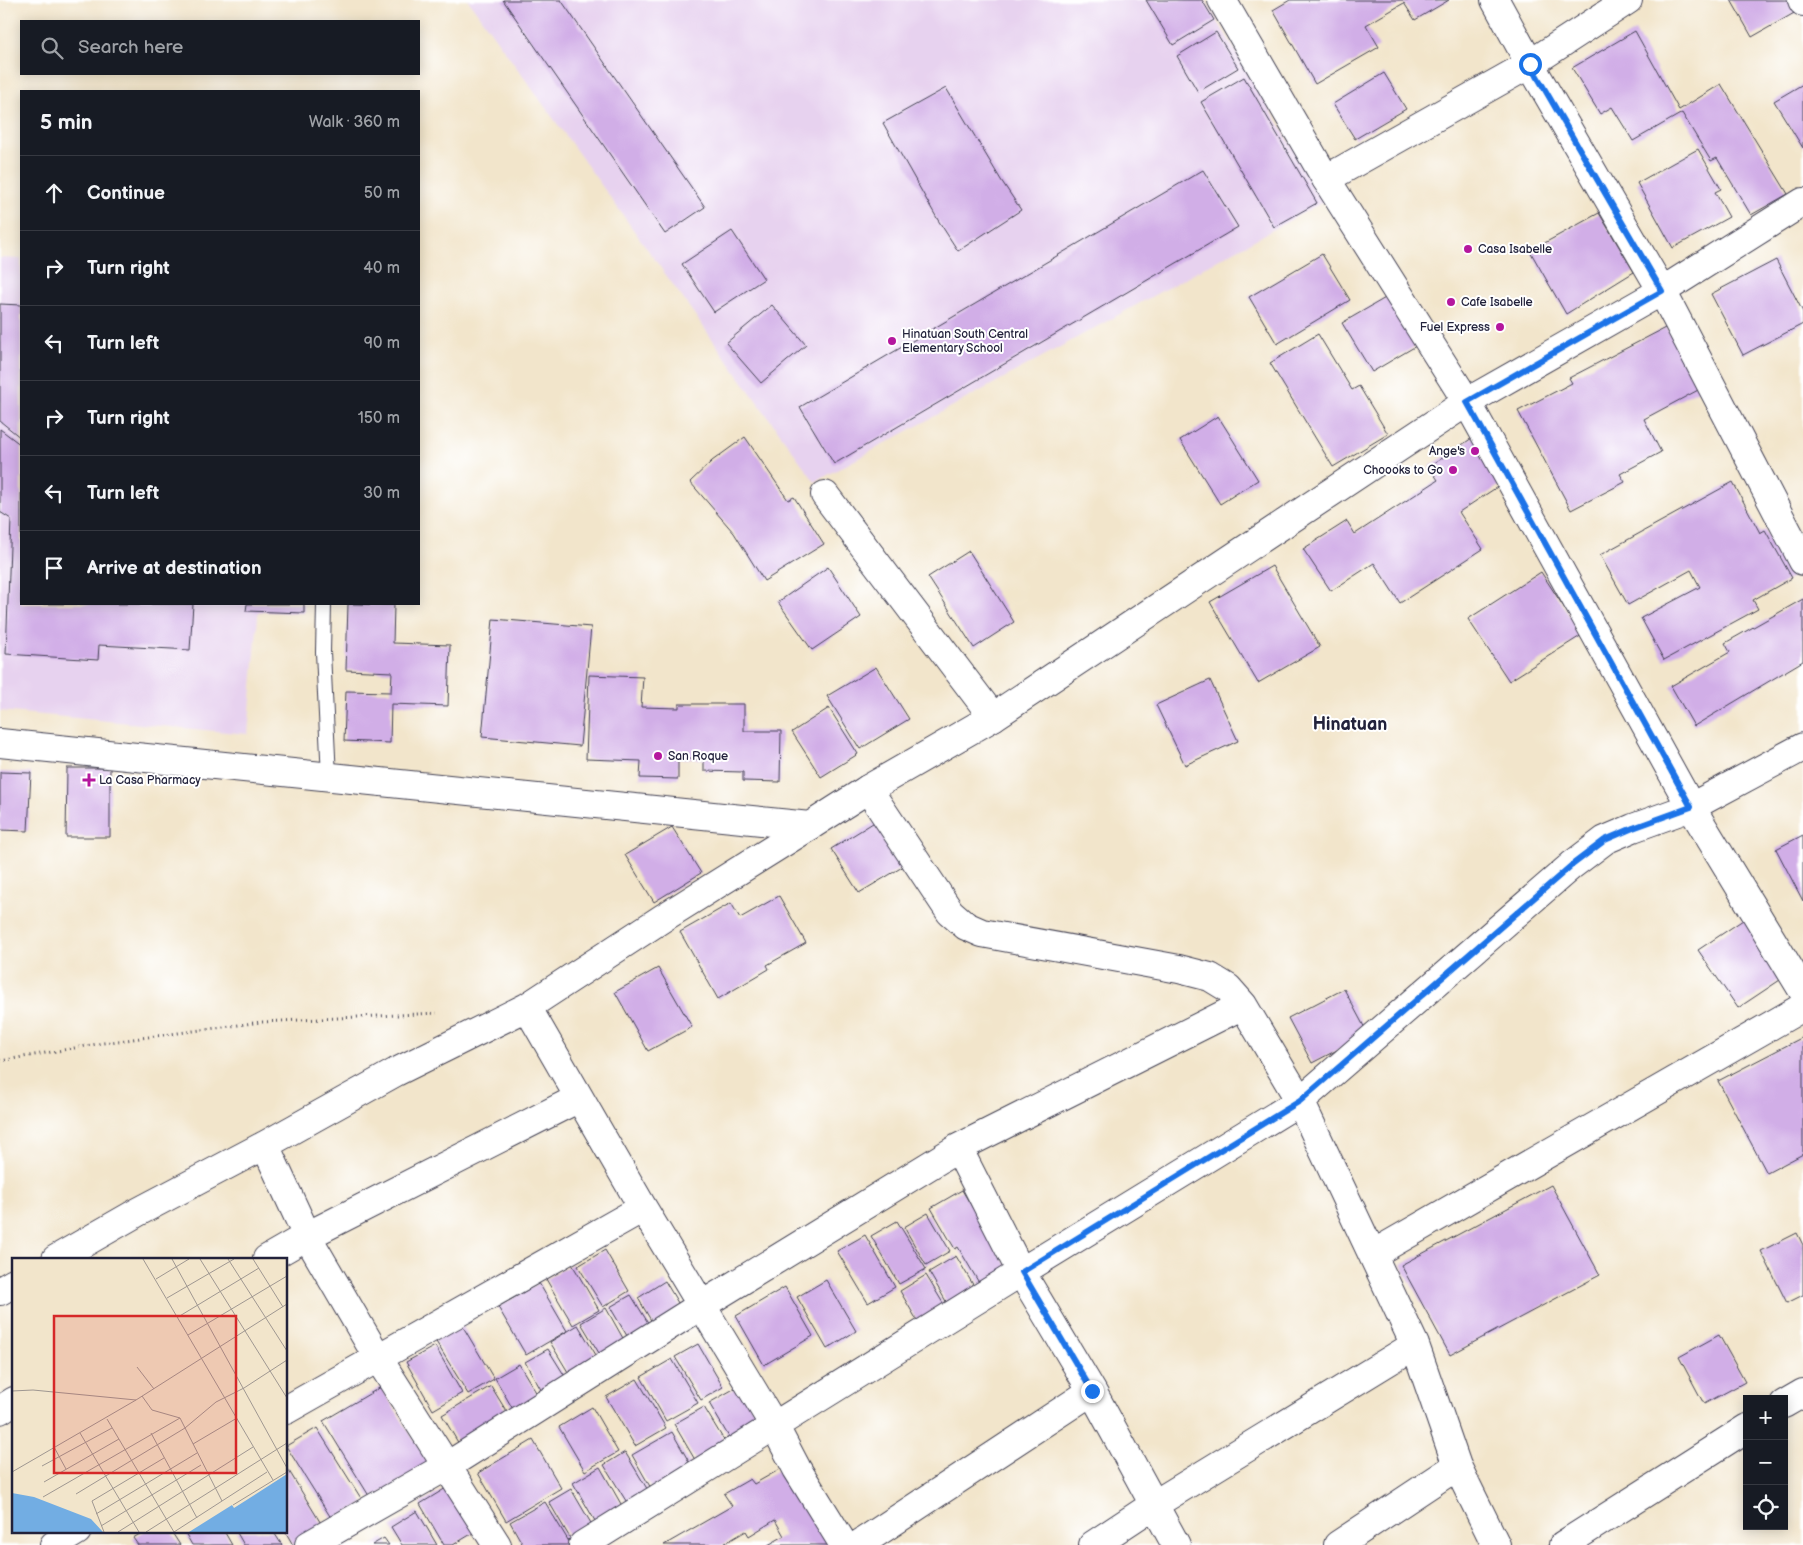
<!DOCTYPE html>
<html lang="en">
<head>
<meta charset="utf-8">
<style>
  body { margin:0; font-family:"Balsamiq Sans",sans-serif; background:#242831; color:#f1f3f6 }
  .controls { position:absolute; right:15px; bottom:15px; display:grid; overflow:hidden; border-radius:0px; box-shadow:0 2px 12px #0003 }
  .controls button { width:45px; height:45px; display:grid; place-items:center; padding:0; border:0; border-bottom:1px solid #363941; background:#171b24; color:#f1f3f6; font:25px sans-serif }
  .stop { position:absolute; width:15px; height:15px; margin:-11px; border:4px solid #1a73e8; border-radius:50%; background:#fff }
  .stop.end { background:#1a73e8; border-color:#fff; box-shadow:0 1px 5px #0008 }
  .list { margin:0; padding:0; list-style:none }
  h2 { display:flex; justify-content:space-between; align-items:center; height:65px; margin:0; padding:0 20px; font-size:21px }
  h2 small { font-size:16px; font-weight:400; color:#9ea1a6 }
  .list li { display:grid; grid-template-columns:32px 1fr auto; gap:15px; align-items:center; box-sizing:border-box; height:75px; padding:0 20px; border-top:1px solid #363941 }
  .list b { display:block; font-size:19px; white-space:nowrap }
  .list em { font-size:16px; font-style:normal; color:#9ea1a6 }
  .icon { flex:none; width:28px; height:28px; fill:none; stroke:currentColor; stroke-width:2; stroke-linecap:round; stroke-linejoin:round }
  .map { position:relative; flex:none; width:1803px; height:1545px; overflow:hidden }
  .search { position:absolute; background:#171b24; box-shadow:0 2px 12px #0003; left:20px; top:20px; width:400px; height:55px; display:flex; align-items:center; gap:12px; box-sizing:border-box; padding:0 18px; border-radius:0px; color:#9ea1a6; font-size:19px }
  .panel { position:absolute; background:#171b24; box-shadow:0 2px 12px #0003; left:20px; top:90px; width:400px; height:515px; border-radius:0px }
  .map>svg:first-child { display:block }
  .built { fill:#e7d2ef }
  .building { fill:#d1aee7 }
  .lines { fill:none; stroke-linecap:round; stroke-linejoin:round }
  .lane-casing { stroke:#413f51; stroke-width:16 }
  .street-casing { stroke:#413f51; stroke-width:30 }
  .secondary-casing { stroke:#413f51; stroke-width:30 }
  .path { stroke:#413f51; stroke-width:3; stroke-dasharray:1 4; stroke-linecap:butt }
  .lane { stroke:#fff; stroke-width:14 }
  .street { stroke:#fff; stroke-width:28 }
  .secondary { stroke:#fff; stroke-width:28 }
  .route { stroke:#1a73e8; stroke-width:6 }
  .poi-dot { fill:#b5179e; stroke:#fff; stroke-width:2 }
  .labels { text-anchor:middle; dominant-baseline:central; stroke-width:4; stroke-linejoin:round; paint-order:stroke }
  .poi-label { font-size:12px; fill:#22223b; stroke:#fff; text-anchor:start }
  .district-label { font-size:18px; font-weight:bold; fill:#22223b; stroke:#fff }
  .inset-road { fill:none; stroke:#9f9791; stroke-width:1 }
  .view { fill:#d62828; fill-opacity:0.15; stroke:#d62828; stroke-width:2.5 }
  .inset-edge { fill:none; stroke:#22223b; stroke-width:2.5 }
</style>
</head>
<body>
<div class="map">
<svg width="1803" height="1545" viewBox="0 0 1803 1545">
  <rect width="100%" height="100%" fill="#fff"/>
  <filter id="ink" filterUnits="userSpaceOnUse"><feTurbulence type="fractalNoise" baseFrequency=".02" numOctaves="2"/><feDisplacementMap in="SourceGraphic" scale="10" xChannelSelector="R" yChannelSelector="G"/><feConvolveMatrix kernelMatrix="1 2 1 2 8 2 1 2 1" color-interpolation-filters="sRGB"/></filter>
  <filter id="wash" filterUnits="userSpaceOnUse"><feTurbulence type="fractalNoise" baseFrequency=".0096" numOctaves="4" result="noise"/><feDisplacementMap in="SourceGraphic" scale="20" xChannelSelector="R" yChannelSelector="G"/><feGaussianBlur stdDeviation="1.12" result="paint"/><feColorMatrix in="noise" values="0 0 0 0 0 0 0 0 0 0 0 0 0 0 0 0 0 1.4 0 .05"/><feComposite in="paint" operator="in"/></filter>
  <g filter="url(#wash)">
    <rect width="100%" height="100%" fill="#f2e5cb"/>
    <!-- built -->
    <path class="built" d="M468,0h737l120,201 -510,281z
      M0,258l21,1v345h238l-11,130 -248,-23z"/>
    <g id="blocks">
      <!-- building -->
      <path class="building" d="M503,0h58l144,207 -40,27z
        M1146,0h56l12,20 -41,25z
        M1290,0h159l-34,20 -11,-17 -38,22 13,22 -64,37 -42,-74z
        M1731,0h58l7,12 -44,25z
        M1635,31l44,79 42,-26 67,110 -37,21 -34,-57 -6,3 -29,-48 -49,28 -21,-34 -12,7 -28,-46z
        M1216,32l22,36 -40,24 -21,-36z
        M1384,73l22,36 -51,30 -22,-35z
        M1244,77l73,126 -43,24 -73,-125z
        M1803,84v64l-29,-47z
        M946,88l55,92 20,30 -63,41 -20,-31 -55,-97z
        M1698,149l23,40 -6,3 14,25 -56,31 -36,-65z
        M1203,170l35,57 -404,237 -34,-57z
        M1599,213l35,59 -68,42 -36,-63z
        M732,231l32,48 -50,33 -32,-48z
        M1322,254l28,46 -73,44 -28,-47z
        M1776,260l27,52v12l-60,31 -32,-61z
        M1387,297l29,49 -44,26 -30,-49z
        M0,304l21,1v133l-21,-17z
        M772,305l34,40 -45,38 -35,-40z
        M1667,327l33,62 -56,30 17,33 -41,22 5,8 -54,28 -53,-99 54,-28 -3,-5z
        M1318,334l34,56 7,-4 29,48 -55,33 -63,-104z
        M1218,416l40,64 -38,24 -40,-64z
        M0,429l21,16v159h172l-3,46 -91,-5 -1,15 -92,-6 5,-135 -11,-7z
        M1478,434l30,46 -49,32 24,37 -83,54 -26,-40 -43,28 -28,-42 44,-28 8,13 83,-54 -9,-13z
        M745,437l43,63 6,-3 30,47 -60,37 -30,-48 -44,-51 22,-21z
        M1733,482l27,51 5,-3 27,48 -39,22 5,9 -94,51 -23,-42 59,-31 -9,-17 -63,35 -28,-50z
        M969,551l45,71 -40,26 -46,-71z
        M1272,566l48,81 -62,36 -48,-81z
        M828,567l33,50 -49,33 -34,-48z
        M1541,572l41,63 -73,46 -41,-62z
        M1803,599v62l-109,65 -23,-40 59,-34 -5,-9z
        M247,604h57v9l-58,-2z
        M348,604l46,1 -1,38 57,2 -2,61 -57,-2 -1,39 -46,-2 2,-50 45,1 1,-20 -46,-2z
        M493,619l98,8 -11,119 -98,-9z
        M876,667l33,52 -49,30 -33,-53z
        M589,675l54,2 -2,30 38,1v-4h65v27h37l-1,51 -37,-1v-9l-39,-1v-12h-26v20l-38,-1 1,-17 -55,-2z
        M1210,680l28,61 -53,24 -29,-60z
        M829,708l29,46 -37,23 -29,-45z
        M67,768h43v69h-44z
        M0,772l31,1 -3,58 -28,-1z
        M881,818l28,45 -50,30 -28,-44z
        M672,827l29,46 -47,29 -29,-47z
        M1803,835v66l-27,-52z
        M779,896l27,47 -39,22 2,4 -51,30 -38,-67 51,-29 9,15z
        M1749,916l40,58 -51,34 -40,-58z
        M658,968l34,59 -44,24 -33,-59z
        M1344,989l24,45 -56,29 -24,-45z
        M1803,1037v117l-36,19 -49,-92z
        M1551,1185l49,90 -150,80 -49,-90z
        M962,1190l51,87 -28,16 -27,-46 -3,2 -24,-41z
        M928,1213l22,38 -24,14 -22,-38z
        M897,1221l29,48 -27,15 -28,-48z
        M1797,1233l6,12v50l-16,8 -26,-52z
        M865,1235l30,52 -27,16 -31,-52z
        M605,1250l24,41 -26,16 -25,-41z
        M956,1256l22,37 -27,17 -22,-38z
        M572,1264l27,46 -26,15 -27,-46z
        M926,1275l23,38 -27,16 -22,-38z
        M826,1280l30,51 -29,18 -30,-52z
        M665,1281l19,32 -28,16 -18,-31z
        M539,1283l28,48 -41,24 -28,-48z
        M785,1287l28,49 -49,29 -28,-49z
        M631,1295l24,39 -22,12 -23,-39z
        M606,1308l23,41 -24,14 -24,-40z
        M462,1325l32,54 -26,15 -33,-54z
        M578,1325l24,40 -28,17 -24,-40z
        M1719,1335l26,47 -41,22 -25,-47z
        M698,1344l25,43 -22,13 -26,-43z
        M435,1346l27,47 -29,17 -27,-48z
        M548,1349l23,37 -24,14 -22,-38z
        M672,1359l26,44 -32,18 -25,-44z
        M519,1364l24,40 -25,14 -23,-40z
        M637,1379l29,49 -31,18 -29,-49z
        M491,1386l22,36 -50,29 -21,-36z
        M739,1386l27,45 -30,18 -27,-46z
        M381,1387l48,77 -58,35 -48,-78z
        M592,1407l26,45 -33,19 -26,-44z
        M704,1407l27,45 -30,18 -27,-46z
        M317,1428l47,75 -31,18 -47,-75z
        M672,1432l24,42 -40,23 -24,-42z
        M533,1440l28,48 -55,33 -28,-48z
        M625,1452l27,45 -21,12 -27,-44z
        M286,1466l39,64 -25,15h-7l-8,-14h1z
        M600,1467l25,44 -27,15 -25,-43z
        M784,1467l45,78h-61l16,-9 -9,-16 -26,16 -3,-5 -24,14h-58l68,-39 -8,-12 26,-15 4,5z
        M451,1485l27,45 -25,15h-9l-24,-41z
        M571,1489l24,41 -22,13 -24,-41z
        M545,1502l26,43h-48l-13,-23z
        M417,1511l20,34h-35l-11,-18z
        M145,1531h26l9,14h-42l-5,-7z
        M184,1531h40l8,14h-40z
        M236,1531h37l9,14h-38z
        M384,1538l5,7h-17z"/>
    </g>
  </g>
  <g filter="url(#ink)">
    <use href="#blocks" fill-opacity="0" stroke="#413f51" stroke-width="1"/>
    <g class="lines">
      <!-- lane casing -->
      <g class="lane-casing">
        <path id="lane" d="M324,604l-1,48 6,125"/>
      </g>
      <!-- street casing -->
      <g class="street-casing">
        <path id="street" d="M1495,0l35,64 132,227 141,270
          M1802,0l1,2
          M1326,179l204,-115 98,-64
          M1467,402l224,405 112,184
          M825,495l168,222
          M868,789l82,123 16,14 16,7 197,36 31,8 18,11 15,17 57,96 115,244 42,121 39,79
          M527,1007l116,201 132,219 22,42 47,76
          M265,1145l42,91 71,122 119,187
          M958,1148l63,124 71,119 84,154
          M1373,1254l430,-247
          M56,1259l82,-47 127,-67 131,-73 131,-65 136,-89 147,-92
          M267,1259l40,-23 272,-138
          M0,1291l14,-8
          M1784,1404l19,-11
          M0,1410l14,-9
          M286,1410l357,-202
          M54,1545l23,-14
          M309,1545l138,-79 255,-161 256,-157 285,-143
          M583,1545l438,-273 279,-171 272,-236 33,-25 28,-12 58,-21 112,-60
          M858,1545l234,-154
          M1093,1545l62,-41 260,-159
          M1338,1545l119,-79
          M1563,1545l184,-117"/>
      </g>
      <!-- secondary casing -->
      <g class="secondary-casing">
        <path id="secondary" d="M1222,0l104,179 141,223
          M0,743l810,83 58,-37 125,-72 474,-315 195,-111 141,-89"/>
      </g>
      <!-- path -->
      <path class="path" d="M0,1061l103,-18 158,-21 176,-9"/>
      <!-- lane -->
      <use href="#lane" class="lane"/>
      <!-- street -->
      <use href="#street" class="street"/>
      <!-- secondary -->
      <use href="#secondary" class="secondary"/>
    </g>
  </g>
  <g class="lines" filter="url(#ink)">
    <!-- route -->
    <path class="route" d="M1092,1391l-70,-119 278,-171 272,-236 33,-25 28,-12 58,-21 -224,-405 195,-111 -132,-227"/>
  </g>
  <!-- markers -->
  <g class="poi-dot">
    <circle cx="1468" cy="249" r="5"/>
    <circle cx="1451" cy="302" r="5"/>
    <circle cx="1500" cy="327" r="5"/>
    <circle cx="892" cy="341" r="5"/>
    <circle cx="1475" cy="451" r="5"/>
    <circle cx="1453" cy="470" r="5"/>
    <circle cx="658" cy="756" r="5"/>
    <path d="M86.5 772.5h5v5h5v5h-5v5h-5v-5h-5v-5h5z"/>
  </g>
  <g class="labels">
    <!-- poi labels -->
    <g class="poi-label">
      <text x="1478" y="249">Casa Isabelle</text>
      <text x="1461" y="302">Cafe Isabelle</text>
      <text x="1490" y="327" text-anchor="end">Fuel Express</text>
      <text x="902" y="334">Hinatuan South Central<tspan x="902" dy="14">Elementary School</tspan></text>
      <text x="1465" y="451" text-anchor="end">Ange's</text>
      <text x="1443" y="470" text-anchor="end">Choooks to Go</text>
      <text x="668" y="756">San Roque</text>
      <text x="99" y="780">La Casa Pharmacy</text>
    </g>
    <!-- district labels -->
    <g class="district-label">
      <text x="1350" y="724">Hinatuan</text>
    </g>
  </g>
  <!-- overview -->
  <g transform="translate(12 1258)">
    <rect width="275" height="275" fill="#f2e5cb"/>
    <path d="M275,216v58h-98l43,-27 2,3zM0,235l22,4 57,22 12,13h-91z" fill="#72ade3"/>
    <path class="inset-road" d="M131,1l130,221M160,1l115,209M188,1l87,139M216,1l59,92M241,1l30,48M144,21l33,-20M155,40l67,-39M166,59l81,-49M176,77l99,-59M125,109l17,22M0,133l21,-1 103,10 151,-96M130,138l10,14 28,8 42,83M95,161l67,113M68,175l59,99M139,175l46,85M181,186l44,-26M42,189l12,22M30,208l70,-38M0,214l124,-72M32,224l75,-43M64,236l109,-66 31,-26 28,-14 43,-28M31,239l137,-79M221,247l54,-33M84,256l101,-61M89,268l100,-61M92,274l-12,-31 72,-43M106,274l135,-85M134,274l141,-89M162,274l93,-60"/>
    <path class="view" d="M42,58h182v157h-182z"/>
    <rect width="275" height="275" class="inset-edge"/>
  </g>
</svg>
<div class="controls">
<button>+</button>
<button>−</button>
<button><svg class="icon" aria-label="locate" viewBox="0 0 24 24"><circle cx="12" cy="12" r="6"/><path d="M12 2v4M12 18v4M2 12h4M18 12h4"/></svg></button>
</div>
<div class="stop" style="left:1530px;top:64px"></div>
<div class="stop end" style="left:1092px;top:1391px"></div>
<div class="search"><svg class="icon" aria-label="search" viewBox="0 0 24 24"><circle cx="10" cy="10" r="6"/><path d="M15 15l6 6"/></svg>Search here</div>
<section class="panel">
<h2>5 min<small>Walk · 360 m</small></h2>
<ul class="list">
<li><svg class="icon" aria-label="ahead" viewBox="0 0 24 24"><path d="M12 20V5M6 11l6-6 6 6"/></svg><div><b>Continue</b></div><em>50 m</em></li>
<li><svg class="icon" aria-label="right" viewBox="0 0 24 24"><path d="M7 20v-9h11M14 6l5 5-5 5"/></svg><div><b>Turn right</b></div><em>40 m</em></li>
<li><svg class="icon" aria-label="left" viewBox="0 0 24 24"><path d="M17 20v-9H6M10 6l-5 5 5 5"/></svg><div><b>Turn left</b></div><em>90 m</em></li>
<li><svg class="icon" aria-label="right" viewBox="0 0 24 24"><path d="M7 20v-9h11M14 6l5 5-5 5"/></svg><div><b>Turn right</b></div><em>150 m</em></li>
<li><svg class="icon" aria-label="left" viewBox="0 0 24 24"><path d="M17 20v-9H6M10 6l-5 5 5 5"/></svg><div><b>Turn left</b></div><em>30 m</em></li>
<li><svg class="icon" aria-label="arrive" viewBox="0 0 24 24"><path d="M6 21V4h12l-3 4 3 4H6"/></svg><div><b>Arrive at destination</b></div></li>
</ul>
</section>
</div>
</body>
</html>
